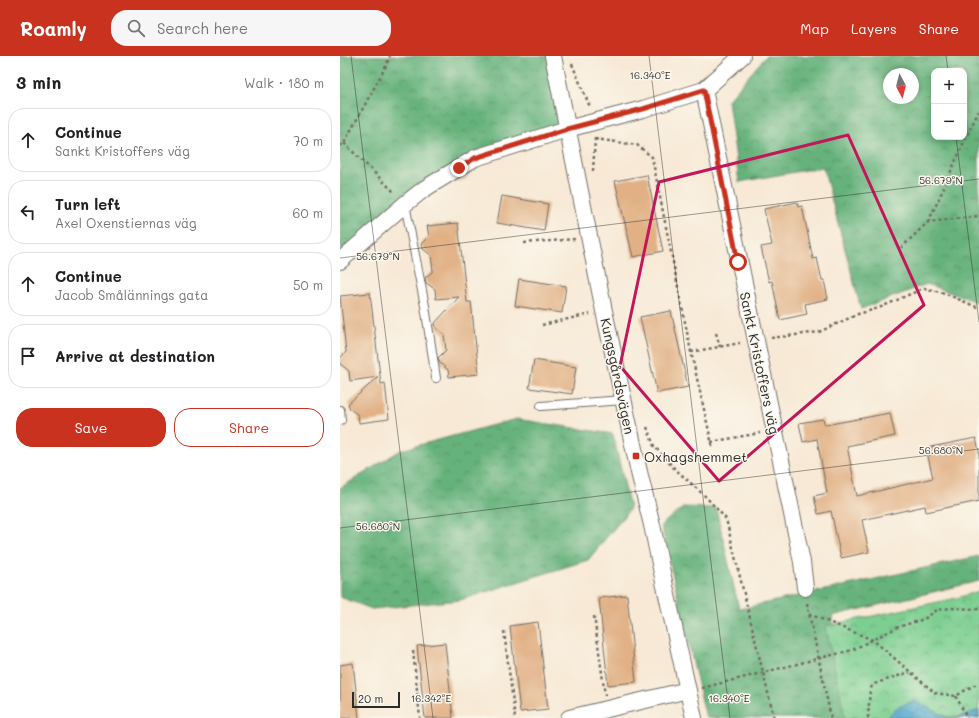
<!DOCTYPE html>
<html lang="en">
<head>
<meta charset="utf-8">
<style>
  body { margin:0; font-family:Mali,sans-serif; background:#f6f6f6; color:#202124 }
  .controls { position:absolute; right:12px; top:12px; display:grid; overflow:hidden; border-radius:8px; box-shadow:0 2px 6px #0003 }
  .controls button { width:36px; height:36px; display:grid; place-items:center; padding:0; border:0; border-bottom:1px solid #e0e0e0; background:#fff; color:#202124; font:20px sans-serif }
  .compass { position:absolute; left:543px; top:12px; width:36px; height:36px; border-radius:50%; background:#fff; box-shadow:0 2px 6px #0003; rotate:173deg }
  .scale { position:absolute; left:12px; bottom:10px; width:48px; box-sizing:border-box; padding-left:4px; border:2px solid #2b2b2b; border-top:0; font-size:11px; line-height:14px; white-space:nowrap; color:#2b2b2b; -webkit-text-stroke:3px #fbf7ec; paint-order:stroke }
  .stop { position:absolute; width:12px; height:12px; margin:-9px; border:3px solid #c8321e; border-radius:50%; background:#fff }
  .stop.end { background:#c8321e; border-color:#fff; box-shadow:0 1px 4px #0008 }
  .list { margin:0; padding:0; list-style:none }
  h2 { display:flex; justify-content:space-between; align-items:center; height:52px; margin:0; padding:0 16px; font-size:17px }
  h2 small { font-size:13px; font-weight:400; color:#757577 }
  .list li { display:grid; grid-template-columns:26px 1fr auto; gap:12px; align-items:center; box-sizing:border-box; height:64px; margin:0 8px 8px; padding:0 8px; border:1px solid #e0e0e0; border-radius:16px }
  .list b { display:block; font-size:15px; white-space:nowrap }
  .list p { margin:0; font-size:13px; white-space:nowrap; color:#757577 }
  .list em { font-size:13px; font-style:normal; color:#757577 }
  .actions { display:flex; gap:8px; padding:12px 16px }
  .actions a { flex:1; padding:9px 0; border:1px solid #c8321e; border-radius:16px; text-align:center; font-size:14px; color:#c8321e }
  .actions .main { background:#c8321e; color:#fff }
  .icon { flex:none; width:22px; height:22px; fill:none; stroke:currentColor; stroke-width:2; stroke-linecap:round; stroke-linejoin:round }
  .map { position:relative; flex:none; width:639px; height:662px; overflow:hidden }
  header { display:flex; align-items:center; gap:24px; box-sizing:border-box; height:56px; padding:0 20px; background:#c8321e; color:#fff }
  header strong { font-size:19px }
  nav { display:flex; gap:22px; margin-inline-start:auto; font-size:14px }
  .search { width:280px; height:36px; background:#f6f6f6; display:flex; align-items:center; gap:10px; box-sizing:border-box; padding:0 14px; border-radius:16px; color:#757577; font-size:15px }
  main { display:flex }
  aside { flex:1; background:#fff }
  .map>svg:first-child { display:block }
  .forest { fill:url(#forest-crowns); stroke:#486e53; fill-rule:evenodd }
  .park { fill:url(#park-crowns); stroke:#547d5e }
  .water { fill:url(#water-waves); stroke:#3e6a7c }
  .building { fill:#e1b185 }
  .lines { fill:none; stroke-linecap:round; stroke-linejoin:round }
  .lane-casing { stroke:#726e66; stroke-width:10 }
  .street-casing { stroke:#726e66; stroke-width:18 }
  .path { stroke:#726e66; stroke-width:2.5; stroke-dasharray:3 3; stroke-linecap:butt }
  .lane { stroke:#fff; stroke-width:8 }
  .street { stroke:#fff; stroke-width:16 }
  .route { stroke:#c8321e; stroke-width:5 }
  .marked { fill:none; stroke:#c2185b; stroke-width:3; stroke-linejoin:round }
  .ticks { fill:none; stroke:#2b2b2b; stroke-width:1; stroke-opacity:0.45 }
  .poi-dot { fill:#c8321e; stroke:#fbf7ec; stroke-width:1.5 }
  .labels { text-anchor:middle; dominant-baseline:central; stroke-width:3; stroke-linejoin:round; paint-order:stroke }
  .street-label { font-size:14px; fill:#2b2b2b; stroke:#fbf7ec }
  .poi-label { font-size:14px; fill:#2b2b2b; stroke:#fbf7ec; text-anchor:start }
  .ticks-label { font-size:10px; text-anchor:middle; fill:#2b2b2b; stroke:#fbf7ec; stroke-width:3; stroke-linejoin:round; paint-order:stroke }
</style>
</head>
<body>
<header>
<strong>Roamly</strong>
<div class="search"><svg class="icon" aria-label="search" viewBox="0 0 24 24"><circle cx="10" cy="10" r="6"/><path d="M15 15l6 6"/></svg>Search here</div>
<nav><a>Map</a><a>Layers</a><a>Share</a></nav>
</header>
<main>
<aside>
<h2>3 min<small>Walk · 180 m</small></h2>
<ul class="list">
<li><svg class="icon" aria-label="ahead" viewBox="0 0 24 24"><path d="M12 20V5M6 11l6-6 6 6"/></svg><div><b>Continue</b><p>Sankt Kristoffers väg</p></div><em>70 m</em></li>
<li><svg class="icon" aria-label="left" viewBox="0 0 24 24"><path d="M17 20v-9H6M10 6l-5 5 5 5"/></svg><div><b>Turn left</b><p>Axel Oxenstiernas väg</p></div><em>60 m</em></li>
<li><svg class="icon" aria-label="ahead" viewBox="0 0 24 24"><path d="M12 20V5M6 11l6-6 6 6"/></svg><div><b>Continue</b><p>Jacob Smålännings gata</p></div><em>50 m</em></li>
<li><svg class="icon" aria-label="arrive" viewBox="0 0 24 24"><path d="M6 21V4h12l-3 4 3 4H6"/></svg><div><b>Arrive at destination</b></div></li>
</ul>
<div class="actions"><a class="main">Save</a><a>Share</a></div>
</aside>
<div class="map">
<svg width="639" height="662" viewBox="0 0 639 662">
  <defs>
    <pattern id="forest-crowns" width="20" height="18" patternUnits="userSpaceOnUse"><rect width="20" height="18" fill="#66b27b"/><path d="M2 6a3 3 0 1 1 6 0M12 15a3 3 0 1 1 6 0" fill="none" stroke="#549165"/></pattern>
    <pattern id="park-crowns" width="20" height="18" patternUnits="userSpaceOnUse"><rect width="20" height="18" fill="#7dcf91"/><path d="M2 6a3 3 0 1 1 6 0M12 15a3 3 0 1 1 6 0" fill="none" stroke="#67a877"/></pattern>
    <pattern id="water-waves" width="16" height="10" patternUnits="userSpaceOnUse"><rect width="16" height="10" fill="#52a9ce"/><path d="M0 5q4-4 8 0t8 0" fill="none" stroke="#448aa7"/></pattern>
  </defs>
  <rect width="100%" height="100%" fill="#fbf7ec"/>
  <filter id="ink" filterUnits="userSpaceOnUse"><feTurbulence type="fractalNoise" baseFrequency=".025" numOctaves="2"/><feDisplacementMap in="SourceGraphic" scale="8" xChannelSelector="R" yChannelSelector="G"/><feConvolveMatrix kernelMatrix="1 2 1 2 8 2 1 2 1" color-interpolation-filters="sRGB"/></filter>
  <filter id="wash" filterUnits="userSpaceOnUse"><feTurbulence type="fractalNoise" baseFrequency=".012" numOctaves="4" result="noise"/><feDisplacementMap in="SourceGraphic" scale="16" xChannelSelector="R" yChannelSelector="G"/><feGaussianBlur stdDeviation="0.9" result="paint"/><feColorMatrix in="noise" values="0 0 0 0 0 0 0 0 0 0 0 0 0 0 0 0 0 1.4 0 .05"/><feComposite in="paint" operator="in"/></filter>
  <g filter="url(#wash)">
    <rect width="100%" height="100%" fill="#f7e9d5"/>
    <!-- forest -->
    <path class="forest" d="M0,0h213l14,73 -92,29 -135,103z
      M426,0h213v247l-52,-19 -66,25 -38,-142 -84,15 -11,-82zM594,15h30v66h-30zM549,18h24v24h-24z
      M176,363l97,15 17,75 -42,51 -128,40 -88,9 -32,-12v-109l61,-38z
      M344,451l32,1 23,101 240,-53v25l-147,35 24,102h-150l-45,-193z"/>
    <!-- park -->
    <path class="park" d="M639,535v127h-134l-19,-92 131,-28z"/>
    <!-- water -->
    <path class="water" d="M574,645l33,16h11l21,-7v8h-92l9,-10z"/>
    <g id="blocks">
      <!-- building -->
      <path class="building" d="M307,119l16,76 -30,6 -18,-76z
        M162,140l46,8 -4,27 -47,-8z
        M457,146l1,5 4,-1 11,53 4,-1 5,22h2l4,19 -23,5 2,10 -27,6 -8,-39 -3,1 -8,-35 11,-2 -8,-36z
        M118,167l9,79h4l8,72 -30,3 -1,-7 -8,-7 -2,-5 8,-8 -2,-16 -8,-6 -1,-5 24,-26 -23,2 -1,-10 -9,-6 -1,-5 8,-7 -2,-16 -8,-6 -2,-5 8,-8 -2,-10z
        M179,223l47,7 -4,27 -47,-7z
        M30,237l11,91 4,-1 4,36 -30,4 -1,-8 -8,-6 -2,-5 30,-27 -28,4 -1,-10 -9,-7v-6l6,-6 -6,-56z
        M331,255l17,76 -31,6 -17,-76z
        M194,304l42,7 -4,27 -43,-6z
        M550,357l5,23 -48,10 10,50 76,-18 -7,-30 50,-10 3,13v50l-53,11 -1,-6 -63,14 7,32 -28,6 -10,-47 -13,3 -4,-18 13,-3 -10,-54 -14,3 -4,-19 24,-4 2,6z
        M287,539l9,87 -28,3 -9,-87z
        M198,566l10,87 -28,3 -10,-86z
        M105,587l8,75h-28l-8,-72z
        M13,607l6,55h-19v-53z"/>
    </g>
  </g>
  <g filter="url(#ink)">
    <use href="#blocks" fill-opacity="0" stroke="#726e66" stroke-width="1"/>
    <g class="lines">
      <!-- lane casing -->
      <g class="lane-casing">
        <path id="lane" d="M65,148l20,102 11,72
          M201,350l83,-6
          M0,354l1,10"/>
      </g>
      <!-- street casing -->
      <g class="street-casing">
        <path id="street" d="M213,0l51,255 35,161 13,53 9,43 33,150
          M364,34l98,472 3,26
          M0,205l65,-57 19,-15 51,-31 92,-29 76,-20 61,-19 38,-34
          M229,662l119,-28"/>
      </g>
      <!-- path -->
      <path class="path" d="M232,8l18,43
        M255,83l42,6 15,12 39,195 22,97
        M4,87l51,50
        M0,90l4,-3 42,-77 4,-10
        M253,115l2,-33
        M588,166c18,-37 32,-74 51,-111
        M184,187l51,-4
        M561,192l27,-26 51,-6
        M202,269l48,-11
        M376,277l4,14
        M431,282l48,-6 39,-18 21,-6 45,-20 20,5 35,15
        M351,296l49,-9
        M307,371l7,19 20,22 32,29 20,22 48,199
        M371,386l49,-9
        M467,547l24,115
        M469,558l64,26 62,53 21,3 18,-11h5
        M254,560l11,79
        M164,575l11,87
        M73,595l7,67
        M362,632l150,-38 46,-23 26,-8 13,-9 14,-2 28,1
        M616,640l11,22
        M528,662l2,-29 4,-5 36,-12"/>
      <!-- lane -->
      <use href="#lane" class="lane"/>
      <!-- street -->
      <use href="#street" class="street"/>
    </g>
  </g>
  <g class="lines" filter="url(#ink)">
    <!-- route -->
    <path class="route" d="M119,112l16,-10 92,-29 76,-20 61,-19 34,172"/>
  </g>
  <!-- marked area -->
  <path class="marked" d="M508,79l76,170 -205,176 -99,-115 39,-184z"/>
  <!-- ticks -->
  <path class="ticks" d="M11,0l82,662M309,0l81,662M606,0l2,15M616,81l23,185M0,202l639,-79M0,472l639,-79"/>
  <!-- markers -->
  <rect class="poi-dot" x="292" y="396" width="8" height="8" rx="2"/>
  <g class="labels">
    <!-- street labels -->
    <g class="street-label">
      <text transform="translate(420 307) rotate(78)">Sankt Kristoffers väg</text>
      <text transform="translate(278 320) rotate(78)">Kungsgårdsvägen</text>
    </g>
    <!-- poi labels -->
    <g class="poi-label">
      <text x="304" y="400">Oxhagshemmet</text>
    </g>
  </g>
  <g class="ticks-label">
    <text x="310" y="23">16.340°E</text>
    <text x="601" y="128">56.679°N</text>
    <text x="38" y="204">56.679°N</text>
    <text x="601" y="398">56.680°N</text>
    <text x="38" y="474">56.680°N</text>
    <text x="91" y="646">16.342°E</text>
    <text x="389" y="646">16.340°E</text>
  </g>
</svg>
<div class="controls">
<button>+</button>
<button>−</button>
</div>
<svg class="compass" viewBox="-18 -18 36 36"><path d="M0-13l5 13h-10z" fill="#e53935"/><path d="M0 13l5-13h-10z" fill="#757577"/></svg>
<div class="scale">20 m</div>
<div class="stop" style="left:398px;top:206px"></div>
<div class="stop end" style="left:119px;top:112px"></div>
</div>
</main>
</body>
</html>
